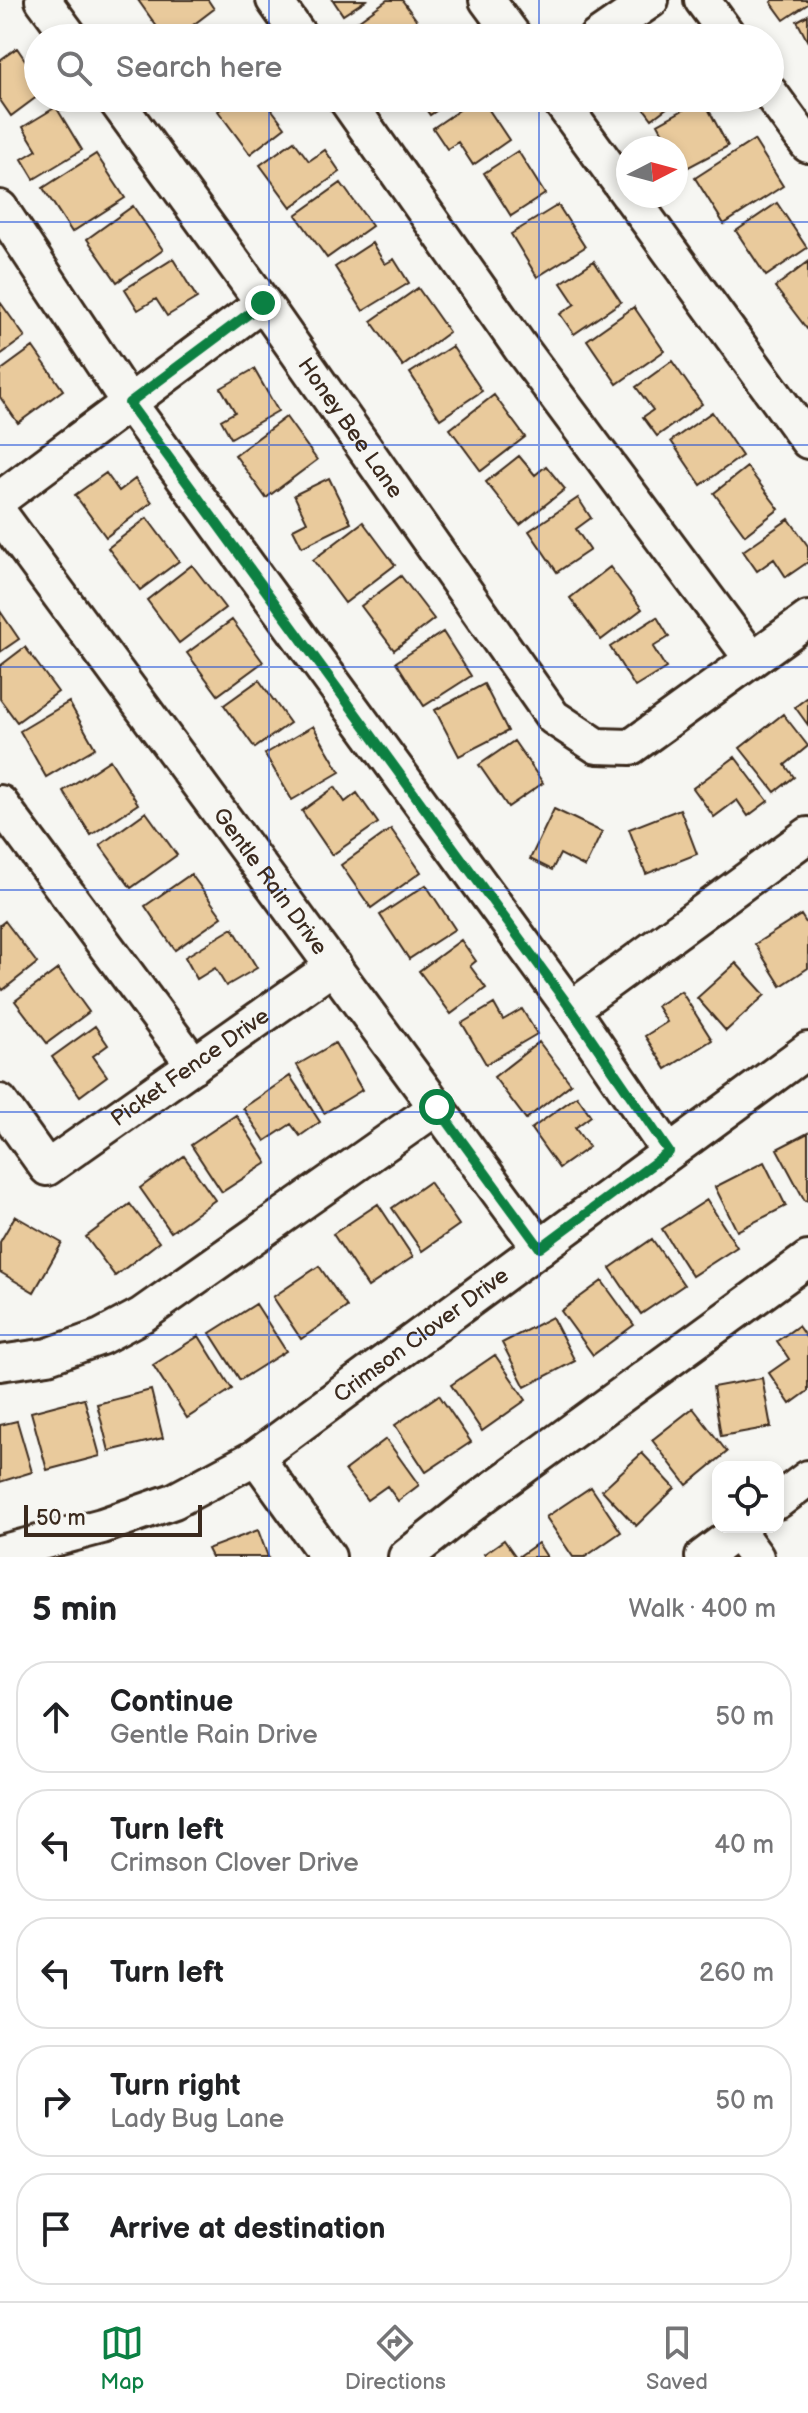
<!DOCTYPE html>
<html lang="en">
<head>
<meta charset="utf-8">
<style>
  body { margin:0; font-family:"Balsamiq Sans",sans-serif; background:#f6f6f6; color:#202124 }
  .controls { position:absolute; right:24px; bottom:24px; display:grid; overflow:hidden; border-radius:16px; box-shadow:0 4px 12px #0003 }
  .controls button { width:72px; height:72px; display:grid; place-items:center; padding:0; border:0; border-bottom:2px solid #e0e0e0; background:#fff; color:#202124; font:40px sans-serif }
  .compass { position:absolute; left:616px; top:136px; width:72px; height:72px; border-radius:50%; background:#fff; box-shadow:0 4px 12px #0003; rotate:84deg }
  .scale { position:absolute; left:24px; bottom:20px; width:178px; box-sizing:border-box; padding-left:8px; border:4px solid #3b2a1e; border-top:0; font-size:22px; line-height:28px; white-space:nowrap; color:#3b2a1e; -webkit-text-stroke:6px #f6f6f2; paint-order:stroke }
  .stop { position:absolute; width:24px; height:24px; margin:-18px; border:6px solid #0b8043; border-radius:50%; background:#fff }
  .stop.end { background:#0b8043; border-color:#fff; box-shadow:0 2px 8px #0008 }
  .list { margin:0; padding:0; list-style:none }
  h2 { display:flex; justify-content:space-between; align-items:center; height:104px; margin:0; padding:0 32px; font-size:34px }
  h2 small { font-size:26px; font-weight:400; color:#757577 }
  .list li { display:grid; grid-template-columns:52px 1fr auto; gap:24px; align-items:center; box-sizing:border-box; height:112px; margin:0 16px 16px; padding:0 16px; border:2px solid #e0e0e0; border-radius:32px }
  .list b { display:block; font-size:30px; white-space:nowrap }
  .list p { margin:0; font-size:26px; white-space:nowrap; color:#757577 }
  .list em { font-size:26px; font-style:normal; color:#757577 }
  .icon { flex:none; width:44px; height:44px; fill:none; stroke:currentColor; stroke-width:2; stroke-linecap:round; stroke-linejoin:round }
  .map { position:relative; flex:none; width:808px; height:1557px; overflow:hidden }
  .search { position:absolute; background:#fff; box-shadow:0 4px 12px #0003; left:24px; right:24px; top:24px; height:88px; display:flex; align-items:center; gap:20px; box-sizing:border-box; padding:0 28px; border-radius:44px; color:#757577; font-size:30px }
  .sheet { height:744px; background:#fff }
  nav { display:flex; justify-content:space-around; align-items:center; box-sizing:border-box; height:112px; border-top:2px solid #e0e0e0; background:#fff; font-size:22px; color:#757577 }
  nav a { display:grid; justify-items:center; gap:4px }
  nav .on { color:#0b8043 }
  .map>svg:first-child { display:block }
  .building { fill:#e9ca9c; stroke:#3b2a1e; stroke-width:2 }
  .lines { fill:none; stroke-linecap:round; stroke-linejoin:round }
  .minor-casing { stroke:#3b2a1e; stroke-width:40 }
  .minor { stroke:#f6f6f2; stroke-width:34 }
  .route { stroke:#0b8043; stroke-width:10 }
  .grid { fill:none; stroke:#1d4ed8; stroke-width:2; stroke-opacity:0.55 }
  .labels { text-anchor:middle; dominant-baseline:central; stroke-width:6; stroke-linejoin:round; paint-order:stroke }
  .street-label { font-size:22px; fill:#3b2a1e; stroke:#f6f6f2 }
</style>
</head>
<body>
<div class="map">
<svg width="808" height="1557" viewBox="0 0 808 1557">
  <rect width="100%" height="100%" fill="#f6f6f2"/>
  <filter id="ink" filterUnits="userSpaceOnUse"><feTurbulence type="fractalNoise" baseFrequency=".0125" numOctaves="2"/><feDisplacementMap in="SourceGraphic" scale="16" xChannelSelector="R" yChannelSelector="G"/><feConvolveMatrix kernelMatrix="1 2 1 2 8 2 1 2 1" color-interpolation-filters="sRGB"/></filter>
  <g filter="url(#ink)">
    <!-- building -->
    <path class="building" d="M138,0h70l6,9 -38,29h-11z
      M333,0h33l-23,15z
      M387,0h15l24,33 -6,5h-36l-2,-3 -5,3h-17l-9,-12z
      M773,0h35v4l-24,16 -13,-18z
      M808,15v27l-11,-21z
      M17,48l21,31v17l-27,20 -11,-16v-40z
      M235,98h28l22,29 -35,27 -32,-43z
      M418,98h37l-25,17z
      M477,98h4l28,42 -36,25 -15,-23 -11,7 -14,-21z
      M636,98h44l-28,21z
      M703,99l25,47 -45,24 -7,-13v-9h-5l-13,-24z
      M56,107l26,43 -48,29 -12,-20 15,-9 -14,-23z
      M754,140l29,46 -59,38 -29,-46z
      M294,141l15,20 16,-11 15,22 -49,35 -31,-42z
      M518,151l27,43 -34,22 -27,-43z
      M96,154l29,44 -53,34 -29,-44z
      M341,183l31,43 -45,32 -31,-43z
      M777,203l30,45 -41,28 -30,-45z
      M558,205l27,42 -48,30 -26,-43z
      M133,206l30,44 -46,32 -30,-43z
      M372,243l13,21 9,-5 15,24 -46,28 -28,-44z
      M173,259l24,39 -30,18 -11,-17 -18,11 -13,-21z
      M594,261l27,41 -47,32 -14,-20 15,-10 -14,-21z
      M808,262v66l-1,1 -32,-42z
      M418,288l31,44 -46,34 -32,-45z
      M0,302l25,35 -25,18z
      M634,307l30,44 -47,33 -30,-44z
      M452,346l30,45 -42,28 -30,-46z
      M33,347l30,43 -45,33 -18,-26v-26z
      M672,361l30,43 -45,32 -14,-19 10,-7 -17,-23z
      M254,369l24,42 -47,27 -10,-18 14,-8 -14,-24z
      M494,395l31,42 -44,34 -31,-42z
      M712,412l30,44 -41,29 -30,-44z
      M286,417l31,43 -51,38 -31,-43z
      M519,456l16,19 11,-9 19,23 -45,36 -34,-43z
      M747,467l32,42 -34,26 -31,-42z
      M106,473l13,18 16,-12 17,23 -46,35 -31,-42z
      M329,478l22,45 -49,24 -9,-18 14,-7 -13,-27z
      M578,498l13,20 -15,11 14,21 -33,22 -28,-41z
      M147,518l32,43 -39,29 -32,-42z
      M789,519l19,27v16l-22,15 -12,-18 -17,12 -14,-20z
      M363,522l32,43 -50,38 -32,-43z
      M192,565l33,43 -46,35 -32,-43z
      M610,567l32,42 -41,31 -31,-42z
      M401,576l33,43 -40,31 -33,-44z
      M0,611l19,28 -19,13z
      M657,617l12,20 -16,10 13,21 -31,19 -25,-40z
      M232,620l31,42 -45,33 -31,-42z
      M443,632l28,44 -47,30 -28,-44z
      M25,647l33,45 -41,30 -17,-23v-33z
      M259,680l31,43 -35,25 -31,-43z
      M484,684l24,47 -49,25 -24,-46z
      M808,697v28l-13,-18z
      M69,702l26,46 -49,29 -26,-46z
      M783,714l25,32 -23,19 9,12 -19,15 -35,-44z
      M313,726l27,46 -48,28 -27,-46z
      M514,741l29,42 -35,24 -29,-42z
      M735,757l33,44 -20,15 -11,-16 -23,17 -21,-29z
      M110,760l28,44 -47,31 -28,-44z
      M335,787l10,15 12,-9 21,30 -46,32 -30,-44z
      M554,809l48,23 -17,35 -25,-13 -8,16 -22,-11z
      M680,809l17,45 -51,20 -17,-45z
      M146,812l31,43 -46,33 -31,-43z
      M391,829l30,43 -50,36 -30,-43z
      M191,874l31,43 -47,33 -30,-44z
      M426,885l29,44 -46,30 -29,-44z
      M801,915l7,11v42l-27,18 -26,-42z
      M5,921l32,42 -34,27 -3,-4v-61z
      M233,928l24,40 -31,18 -11,-18 -18,11 -12,-22z
      M461,940l15,21 -6,5 16,22 -35,26 -32,-43z
      M736,963l29,32 -39,36 -29,-33z
      M58,969l31,43 -42,31 -32,-42z
      M681,991l31,49 -46,29 -21,-33 22,-14 -10,-16z
      M494,1004l9,16 19,-11 15,25 -51,30 -24,-41z
      M95,1026l13,19 -15,11 14,20 -27,20 -28,-39z
      M539,1042l32,42 -45,35 -32,-42z
      M335,1043l27,47 -38,23 -27,-48z
      M290,1076l30,46 -20,14 -9,-12 -26,17 -22,-33z
      M577,1096l14,20 -16,12 14,19 -30,21 -28,-39z
      M236,1115l31,48 -45,29 -31,-47z
      M808,1133v67l-3,1 -28,-52z
      M184,1156l31,44 -44,32 -31,-44z
      M764,1162l22,44 -49,25 -22,-44z
      M429,1182l30,43 -37,26 -30,-43z
      M707,1200l30,47 -45,29 -30,-47z
      M130,1204l29,38 -44,34 -29,-39z
      M378,1204l35,53 -45,30 -35,-53z
      M15,1216l47,27 -28,49 -34,-20v-30z
      M652,1239l32,46 -43,29 -31,-46z
      M319,1266l28,41 -46,32 -28,-42z
      M602,1281l32,44 -41,30 -32,-44z
      M256,1304l30,47 -46,29 -30,-47z
      M552,1317l23,44 -50,26 -23,-44z
      M798,1326l10,14v51l-18,13 -21,-31 20,-14 -12,-18z
      M199,1336l33,53 -45,29 -34,-53z
      M495,1355l31,45 -44,31 -31,-46z
      M762,1378l9,49 -50,9 -8,-49z
      M151,1390l12,48 -54,13 -12,-47z
      M439,1395l32,47 -45,30 -31,-47z
      M84,1398l16,58 -53,14 -16,-58z
      M693,1408l34,44 -40,33 -35,-45z
      M17,1421l15,51 -32,10v-57z
      M386,1439l33,46 -21,16 -11,-15 -20,14 -22,-30z
      M642,1453l33,35 -39,38 -34,-36z
      M591,1487l30,45 -36,25h-12l-27,-40z
      M258,1530l10,27h-57l-4,-8z
      M504,1540l12,17h-30l-2,-3z
      M538,1543l9,14h-29z"/>
    <g class="lines">
      <!-- minor casing -->
      <g class="minor-casing">
        <g id="minor">
          <path d="M43,0l28,38"/>
          <path d="M274,0l27,38"/>
          <path d="M487,0l28,38"/>
          <path d="M702,0l28,38"/>
          <path d="M596,38l55,-38"/>
          <path d="M770,93l38,52"/>
          <path id="s1" d="M114,98l149,205 290,414 44,29 34,1 177,-128"/>
          <path d="M345,98l175,249 232,312"/>
          <path d="M558,98l70,96"/>
          <path d="M630,196l178,245"/>
          <path d="M0,208l129,195 442,606 98,143"/>
          <path d="M0,499l263,-196"/>
          <path id="s2" d="M0,514l540,734"/>
          <path d="M0,803l194,262"/>
          <path d="M571,1009l237,-174"/>
          <path id="s3" d="M0,1102l47,66 287,-202"/>
          <path d="M0,1363l48,-7 53,-19 41,-22 295,-208"/>
          <path d="M256,1457l72,100"/>
          <path d="M778,1501l30,-23"/>
          <path d="M737,1531l19,26"/>
          <path id="s4" d="M0,1553l102,-27 72,-25 82,-44 552,-407"/>
          <path d="M406,1557l73,-58 329,-240"/>
          <path d="M703,1557l40,-30"/>
        </g>
      </g>
      <!-- minor -->
      <use href="#minor" class="minor"/>
    </g>
  </g>
  <g class="lines" filter="url(#ink)">
    <!-- route -->
    <path class="route" d="M263,303l-134,100 442,606 98,143 -129,96 -103,-141"/>
  </g>
  <!-- grid -->
  <path class="grid" d="M269,0v38M539,0v38M269,98v1459M539,98v1459M0,222h808M0,445h808M0,667h808M0,890h808M0,1112h808M0,1335h808"/>
  <g class="labels">
    <!-- street labels -->
    <g class="street-label">
      <text stroke="none"><textPath href="#s1" startOffset="406">Honey Bee Lane</textPath></text>
      <text stroke="none"><textPath href="#s2" startOffset="456">Gentle Rain Drive</textPath></text>
      <text stroke="none"><textPath href="#s3" startOffset="256">Picket Fence Drive</textPath></text>
      <text stroke="none"><textPath href="#s4" startOffset="480">Crimson Clover Drive</textPath></text>
    </g>
  </g>
</svg>
<div class="controls">
<button><svg class="icon" aria-label="locate" viewBox="0 0 24 24"><circle cx="12" cy="12" r="6"/><path d="M12 2v4M12 18v4M2 12h4M18 12h4"/></svg></button>
</div>
<svg class="compass" viewBox="-18 -18 36 36"><path d="M0-13l5 13h-10z" fill="#e53935"/><path d="M0 13l5-13h-10z" fill="#757577"/></svg>
<div class="scale">50 m</div>
<div class="stop" style="left:437px;top:1107px"></div>
<div class="stop end" style="left:263px;top:303px"></div>
<div class="search"><svg class="icon" aria-label="search" viewBox="0 0 24 24"><circle cx="10" cy="10" r="6"/><path d="M15 15l6 6"/></svg>Search here</div>
</div>
<section class="sheet">
<h2>5 min<small>Walk · 400 m</small></h2>
<ul class="list">
<li><svg class="icon" aria-label="ahead" viewBox="0 0 24 24"><path d="M12 20V5M6 11l6-6 6 6"/></svg><div><b>Continue</b><p>Gentle Rain Drive</p></div><em>50 m</em></li>
<li><svg class="icon" aria-label="left" viewBox="0 0 24 24"><path d="M17 20v-9H6M10 6l-5 5 5 5"/></svg><div><b>Turn left</b><p>Crimson Clover Drive</p></div><em>40 m</em></li>
<li><svg class="icon" aria-label="left" viewBox="0 0 24 24"><path d="M17 20v-9H6M10 6l-5 5 5 5"/></svg><div><b>Turn left</b></div><em>260 m</em></li>
<li><svg class="icon" aria-label="right" viewBox="0 0 24 24"><path d="M7 20v-9h11M14 6l5 5-5 5"/></svg><div><b>Turn right</b><p>Lady Bug Lane</p></div><em>50 m</em></li>
<li><svg class="icon" aria-label="arrive" viewBox="0 0 24 24"><path d="M6 21V4h12l-3 4 3 4H6"/></svg><div><b>Arrive at destination</b></div></li>
</ul>
</section>
<nav>
<a class="on"><svg class="icon" aria-label="map" viewBox="0 0 24 24"><path d="M3 6l6-2 6 2 6-2v14l-6 2-6-2-6 2zM9 4v14M15 6v14"/></svg>Map</a>
<a><svg class="icon" aria-label="directions" viewBox="0 0 24 24"><path d="M12 3l9 9-9 9-9-9zM9 14v-3h6M13 9l2 2-2 2"/></svg>Directions</a>
<a><svg class="icon" aria-label="saved" viewBox="0 0 24 24"><path d="M7 4h10v16l-5-4-5 4z"/></svg>Saved</a>
</nav>
</body>
</html>
